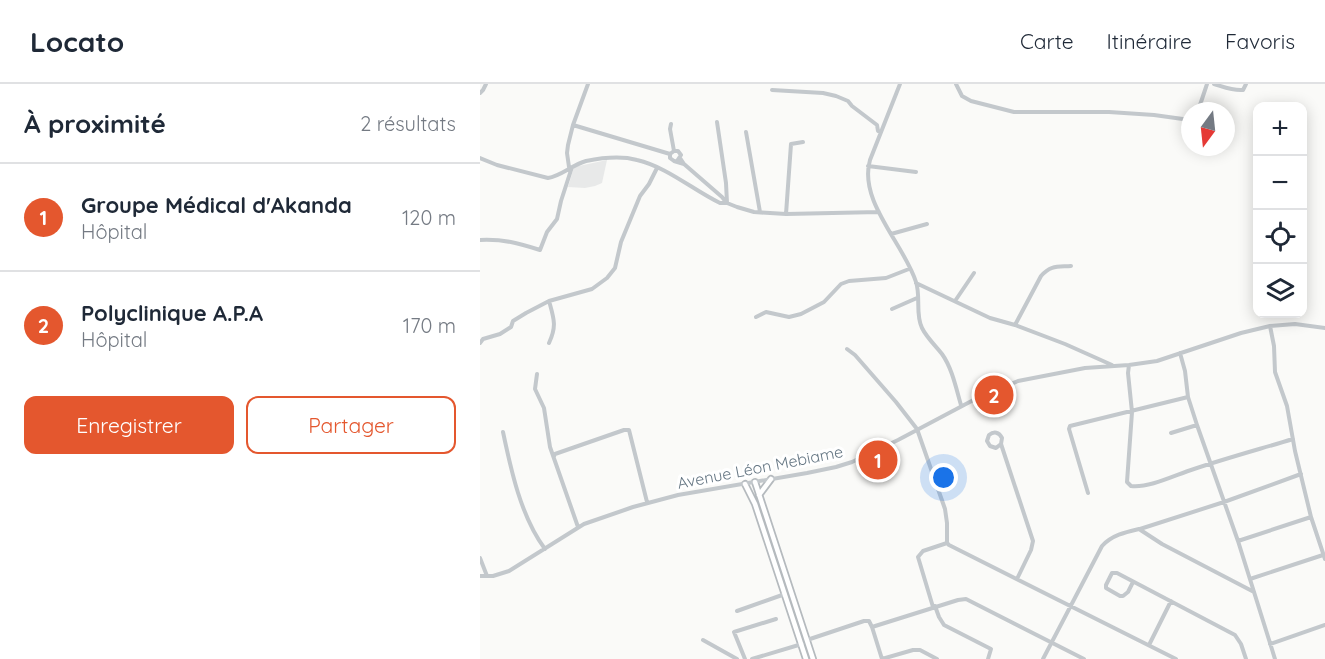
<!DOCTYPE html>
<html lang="fr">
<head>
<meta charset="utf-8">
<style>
  body { margin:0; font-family:Quicksand,sans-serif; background:#f2f2f3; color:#1f2937 }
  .controls { position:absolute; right:18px; top:18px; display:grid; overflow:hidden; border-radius:12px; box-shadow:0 3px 15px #0003 }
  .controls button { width:54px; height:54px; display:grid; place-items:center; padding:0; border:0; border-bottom:2px solid #e0e1e3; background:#fff; color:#1f2937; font:30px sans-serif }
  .compass { position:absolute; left:701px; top:18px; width:54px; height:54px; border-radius:50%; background:#fff; box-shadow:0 3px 15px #0003; rotate:195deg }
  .you { position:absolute; left:464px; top:394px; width:21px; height:21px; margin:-15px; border:4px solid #fff; border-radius:50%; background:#1a73e8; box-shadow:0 0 0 9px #1a73e833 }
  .badge { display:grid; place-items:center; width:39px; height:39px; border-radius:50%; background:#e4572e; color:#fff; font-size:20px; font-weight:700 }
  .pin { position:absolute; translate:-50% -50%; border:3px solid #fff; box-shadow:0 2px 6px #0006 }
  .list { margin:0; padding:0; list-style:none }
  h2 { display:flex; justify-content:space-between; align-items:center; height:78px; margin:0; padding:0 24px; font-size:26px }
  h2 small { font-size:20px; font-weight:400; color:#747a83 }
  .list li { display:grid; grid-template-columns:39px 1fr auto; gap:18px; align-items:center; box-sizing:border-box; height:108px; padding:0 24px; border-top:2px solid #e0e1e3 }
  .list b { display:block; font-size:22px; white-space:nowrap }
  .list p { margin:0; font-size:20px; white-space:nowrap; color:#747a83 }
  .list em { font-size:20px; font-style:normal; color:#747a83 }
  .actions { display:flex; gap:12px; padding:18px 24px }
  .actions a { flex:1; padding:14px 0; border:2px solid #e4572e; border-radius:12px; text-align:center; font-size:21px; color:#e4572e }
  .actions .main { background:#e4572e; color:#fff }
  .icon { flex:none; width:33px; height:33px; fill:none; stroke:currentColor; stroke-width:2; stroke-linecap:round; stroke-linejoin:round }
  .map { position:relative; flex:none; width:845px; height:575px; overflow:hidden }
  header { display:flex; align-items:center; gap:36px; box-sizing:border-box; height:84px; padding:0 30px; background:#fff; border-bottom:2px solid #e0e1e3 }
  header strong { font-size:28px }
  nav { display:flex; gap:33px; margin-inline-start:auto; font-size:21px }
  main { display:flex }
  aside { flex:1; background:#fff }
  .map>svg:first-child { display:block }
  .built { fill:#e8e9e9 }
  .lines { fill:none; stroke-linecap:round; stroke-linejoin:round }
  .major-casing { stroke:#b5babe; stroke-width:8 }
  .minor { stroke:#c3c8cc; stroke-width:4 }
  .major { stroke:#fff; stroke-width:4.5 }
  .labels { text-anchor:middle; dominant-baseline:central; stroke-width:6; stroke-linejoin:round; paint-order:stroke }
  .street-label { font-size:16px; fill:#657683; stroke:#fff }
</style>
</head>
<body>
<header>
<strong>Locato</strong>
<nav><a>Carte</a><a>Itinéraire</a><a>Favoris</a></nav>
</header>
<main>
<aside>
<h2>À proximité<small>2 résultats</small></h2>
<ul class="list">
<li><span class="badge">1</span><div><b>Groupe Médical d'Akanda</b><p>Hôpital</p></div><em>120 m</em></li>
<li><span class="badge">2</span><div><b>Polyclinique A.P.A</b><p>Hôpital</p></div><em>170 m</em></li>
</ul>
<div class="actions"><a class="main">Enregistrer</a><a>Partager</a></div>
</aside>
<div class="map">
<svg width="845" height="575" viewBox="0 0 845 575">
  <rect width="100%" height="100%" fill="#fafaf8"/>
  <!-- built -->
  <path class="built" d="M127,76l-5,23 -7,3 -10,2 -17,-1 6,-20z"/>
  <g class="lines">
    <!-- major casing -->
    <g class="major-casing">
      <path id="major" d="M275,398l58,177
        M265,400l10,20 51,155
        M279,411l12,-16"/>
    </g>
    <!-- minor -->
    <path class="minor" d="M420,0l-30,76c-12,41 34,84 46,122 5,15 -1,32 6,46 5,10 13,17 20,26 10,14 14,34 19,51
      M476,0l6,12 9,5 43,11h95l45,3 36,5
      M734,0c10,3 19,7 29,6l3,-6
      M292,6l51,3 13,3 12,5 4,5 25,19 1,6 2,1
      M0,9l3,-3 3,-6
      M718,27l9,-27
      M237,38l9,61 1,20
      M191,40l-1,5 4,22
      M93,41l97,29
      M266,48l14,80
      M0,74l17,7 51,13c13,-2 24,-13 38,-17 15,-3 36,-5 51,-1 30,7 56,30 83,43h7l10,4 17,5 32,2 93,-2
      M200,74l4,6 38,33 4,5
      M197,77l4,-6 -3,-4h-4l-4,3v4l4,3 10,3
      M388,82l48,6
      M89,83l-2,-14 1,-8 5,-20 15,-41
      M306,130l5,-70 12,-2
      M411,150l36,-10
      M0,156c24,-1 38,3 60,10l7,-18 10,-13 4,-18 11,-34
      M436,199l74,35 25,7 50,19 47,21
      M69,217c5,18 8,25 0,42
      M475,217l19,-28
      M412,225l25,-11
      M276,233l10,-5 23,5 12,-3 23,-12 17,-18 8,-3 37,-3 23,-9
      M535,241l26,-49c10,-11 16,-9 30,-10
      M0,259l3,-4 17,-5 11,-7 2,-6 13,-8 23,-12 43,-12 15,-11 8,-10 6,-26 19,-46 9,-12 8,-16
      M367,265l8,6 41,47 21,27 28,80 2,14v20
      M700,269l5,18 3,26 9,28
      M649,281l-1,8 4,39 -5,70 4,4c19,2 44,-11 63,-17 33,-11 66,-20 99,-30
      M57,290l-2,15 9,19 6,39 28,80
      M23,348c8,38 18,85 42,117
      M691,349l26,-8 41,116 37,118
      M521,360l-5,4 -6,-2 -3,-5 2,-6c5,-4 10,-3 13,3l-1,6 32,97 -2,9 -14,29
      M74,372l1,-2 69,-24h5l18,72
      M608,409l-19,-64 1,-3 118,-29
      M831,433l14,42
      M660,445l84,-27 77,-28
      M758,457l73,-24 -16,-66 -8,-45 -12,-34 -1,-26 -4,-20
      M467,459l2,2 227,114
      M0,474l7,18
      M0,492h13l16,-5 75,-47 49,-17 45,-12 129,-22 29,-6 16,-5 46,-22 83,-44 37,-15 67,-13 44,-3 28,-4 84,-28 29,-7 25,-2 30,4
      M770,495l73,-24
      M653,498l-5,10 -5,4h-3l-14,-8v-3l6,-12h5l118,62 6,9 5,15
      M455,522l4,11 5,8 47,24 -3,10
      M453,523l-15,-50 5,-6 24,-8
      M257,527l48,-17
      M392,543l86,-27 8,-1 118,60
      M223,556l34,19
      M327,556l57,-19h5l3,6 10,32 31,-9h7l17,9
      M790,560l55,-19
      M669,561l22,-44
      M265,575l-11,-27 42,-13
      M272,575l50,-15
      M563,575l59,-113c10,-11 24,-14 37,-17l23,15 92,48"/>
    <!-- major -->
    <use href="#major" class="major"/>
  </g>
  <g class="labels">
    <!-- street labels -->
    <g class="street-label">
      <text transform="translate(280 383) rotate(-11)">Avenue Léon Mebiame</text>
    </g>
  </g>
</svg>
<div class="controls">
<button>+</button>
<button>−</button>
<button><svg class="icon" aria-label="locate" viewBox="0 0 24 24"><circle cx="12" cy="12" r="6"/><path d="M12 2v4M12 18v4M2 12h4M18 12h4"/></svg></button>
<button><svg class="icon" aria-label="layers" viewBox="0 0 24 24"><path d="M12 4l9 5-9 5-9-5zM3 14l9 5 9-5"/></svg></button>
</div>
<svg class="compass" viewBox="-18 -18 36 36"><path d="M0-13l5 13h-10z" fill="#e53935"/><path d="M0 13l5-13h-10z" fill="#747a83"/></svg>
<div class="you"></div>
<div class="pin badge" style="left:398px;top:376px">1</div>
<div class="pin badge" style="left:514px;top:311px">2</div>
</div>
</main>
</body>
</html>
